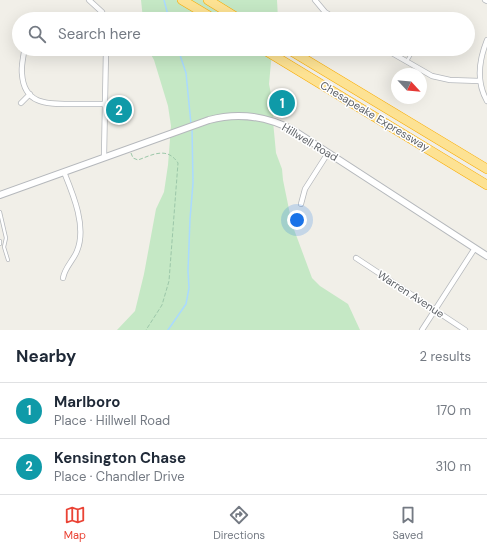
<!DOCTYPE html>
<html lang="en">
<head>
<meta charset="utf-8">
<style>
  body { margin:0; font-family:"DM Sans",sans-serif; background:#f6f6f7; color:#1f2937 }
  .compass { position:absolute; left:391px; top:68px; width:36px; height:36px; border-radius:50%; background:#fff; box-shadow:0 4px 16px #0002; rotate:116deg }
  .you { position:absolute; left:297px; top:220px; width:14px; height:14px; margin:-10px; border:3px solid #fff; border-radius:50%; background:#1a73e8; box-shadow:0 0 0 6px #1a73e833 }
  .badge { display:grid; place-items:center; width:26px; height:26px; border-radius:50%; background:#ea4335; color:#fff; font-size:13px; font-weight:700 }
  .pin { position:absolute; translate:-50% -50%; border:2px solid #fff; box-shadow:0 1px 4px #0006 }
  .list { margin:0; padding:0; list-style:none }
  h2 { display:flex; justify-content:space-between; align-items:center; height:52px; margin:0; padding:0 16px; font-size:17px }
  h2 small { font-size:13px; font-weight:400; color:#747a83 }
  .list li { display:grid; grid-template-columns:26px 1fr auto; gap:12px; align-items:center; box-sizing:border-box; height:56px; padding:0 16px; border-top:1px solid #e0e1e3 }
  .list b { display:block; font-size:15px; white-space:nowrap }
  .list p { margin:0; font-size:13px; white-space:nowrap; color:#747a83 }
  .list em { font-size:13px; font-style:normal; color:#747a83 }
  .icon { flex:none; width:22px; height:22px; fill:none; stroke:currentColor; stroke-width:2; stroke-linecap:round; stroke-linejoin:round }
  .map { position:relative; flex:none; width:487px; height:330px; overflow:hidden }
  .search { position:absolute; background:#fff; box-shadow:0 4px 16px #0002; left:12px; right:12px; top:12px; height:44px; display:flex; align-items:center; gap:10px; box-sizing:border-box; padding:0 14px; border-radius:22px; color:#747a83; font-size:15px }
  .sheet { height:164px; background:#fff }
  nav { display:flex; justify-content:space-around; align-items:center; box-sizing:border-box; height:56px; border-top:1px solid #e0e1e3; background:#fff; font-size:11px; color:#747a83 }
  nav a { display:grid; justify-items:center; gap:2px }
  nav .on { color:#ea4335 }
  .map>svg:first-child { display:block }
  .green { fill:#c5e8c5 }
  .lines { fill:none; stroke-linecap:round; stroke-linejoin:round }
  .stream { stroke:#aadaff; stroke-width:1.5 }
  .service-casing { stroke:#b5b8bc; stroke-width:4 }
  .minor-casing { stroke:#b5b8bc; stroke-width:6 }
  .tertiary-casing { stroke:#b5b8bc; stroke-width:8 }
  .motorway-casing { stroke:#f9ab00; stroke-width:10 }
  .path { stroke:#9cc7a9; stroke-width:1; stroke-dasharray:4 2; stroke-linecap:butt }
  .service { stroke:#fff; stroke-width:2.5 }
  .minor { stroke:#fff; stroke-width:4.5 }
  .tertiary { stroke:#fff; stroke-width:6 }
  .motorway { stroke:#fde293; stroke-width:9 }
  .labels { text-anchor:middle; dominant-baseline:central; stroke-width:3; stroke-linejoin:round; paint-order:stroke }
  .street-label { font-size:11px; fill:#5f6368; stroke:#fff }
</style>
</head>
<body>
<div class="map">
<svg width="487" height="330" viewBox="0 0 487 330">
  <rect width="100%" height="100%" fill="#f1efe8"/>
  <!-- green -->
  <path class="green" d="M141,0h136l1,19h-135z
    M148,49h126l-3,13 -2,22 5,25 -1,12 3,32 6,16 1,11 9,44 20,54 8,8 28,18 12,26h-243l18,-19 9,-37 12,-65 8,-17 4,-27 3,-39 -3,-20 -14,-46z"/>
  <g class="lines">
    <!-- stream -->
    <path class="stream" d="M164,0l5,19
      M178,49l8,24 5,51
      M168,330l18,-26 3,-16 -1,-17 2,-52 3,-36 -1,-55"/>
    <!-- service casing -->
    <g class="service-casing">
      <path id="service" d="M397,56l3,-7
        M407,61l7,-12
        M0,212l6,26 -2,9 4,13
        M0,241v3"/>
    </g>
    <!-- minor casing -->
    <g class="minor-casing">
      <path id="minor" d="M89,0l13,12 3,7
        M315,0l10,12 11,7
        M485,0l2,1
        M487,40c-8,20 -11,42 0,61
        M385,49l47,27 18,4 30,1
        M24,52c-1,7 -3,15 -2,22 2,30 24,30 48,30 11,0 23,0 34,0
        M21,103l9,-9
        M104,157l2,-108
        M301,204l4,-15 23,-36
        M356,258l109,72
        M63,278c2,-11 10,-17 14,-27 10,-24 -4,-57 -13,-79
        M422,330l53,-82"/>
    </g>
    <!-- tertiary casing -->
    <g class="tertiary-casing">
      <path id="tertiary" d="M0,195l209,-75c29,-8 57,-4 84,10l194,126"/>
    </g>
    <!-- motorway casing -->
    <g class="motorway-casing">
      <path id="motorway" d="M182,0l32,19
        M208,0l31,19
        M263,49l224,136
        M288,49l199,120"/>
    </g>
    <!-- path -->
    <path class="path" d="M131,153l2,5 5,2c14,-5 29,-14 40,3l-9,118 -7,24 -16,25"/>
    <!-- service -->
    <use href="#service" class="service"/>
    <!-- minor -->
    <use href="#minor" class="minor"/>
    <!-- tertiary -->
    <use href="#tertiary" class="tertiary"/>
    <!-- motorway -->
    <use href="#motorway" class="motorway"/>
  </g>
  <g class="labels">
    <!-- street labels -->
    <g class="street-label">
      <text transform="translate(375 116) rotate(31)">Chesapeake Expressway</text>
      <text transform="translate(310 142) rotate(31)">Hillwell Road</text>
      <text transform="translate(411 294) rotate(33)">Warren Avenue</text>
    </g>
  </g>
</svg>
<svg class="compass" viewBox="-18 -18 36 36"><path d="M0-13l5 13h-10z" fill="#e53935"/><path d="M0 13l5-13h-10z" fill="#747a83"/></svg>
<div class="you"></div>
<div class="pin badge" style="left:282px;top:103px;background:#0f9aa8">1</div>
<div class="pin badge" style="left:119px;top:110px;background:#0f9aa8">2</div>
<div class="search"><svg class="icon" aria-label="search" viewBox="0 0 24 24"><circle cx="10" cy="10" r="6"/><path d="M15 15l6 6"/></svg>Search here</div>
</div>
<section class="sheet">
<h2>Nearby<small>2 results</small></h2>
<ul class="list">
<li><span class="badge" style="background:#0f9aa8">1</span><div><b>Marlboro</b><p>Place · Hillwell Road</p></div><em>170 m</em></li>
<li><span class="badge" style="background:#0f9aa8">2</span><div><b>Kensington Chase</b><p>Place · Chandler Drive</p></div><em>310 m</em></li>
</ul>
</section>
<nav>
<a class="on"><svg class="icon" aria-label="map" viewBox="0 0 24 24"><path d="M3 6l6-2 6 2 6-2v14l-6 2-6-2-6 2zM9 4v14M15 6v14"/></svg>Map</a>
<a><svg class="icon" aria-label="directions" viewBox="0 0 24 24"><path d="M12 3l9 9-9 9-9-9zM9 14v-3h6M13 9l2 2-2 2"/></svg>Directions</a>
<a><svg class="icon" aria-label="saved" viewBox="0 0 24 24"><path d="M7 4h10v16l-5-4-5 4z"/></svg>Saved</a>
</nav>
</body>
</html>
